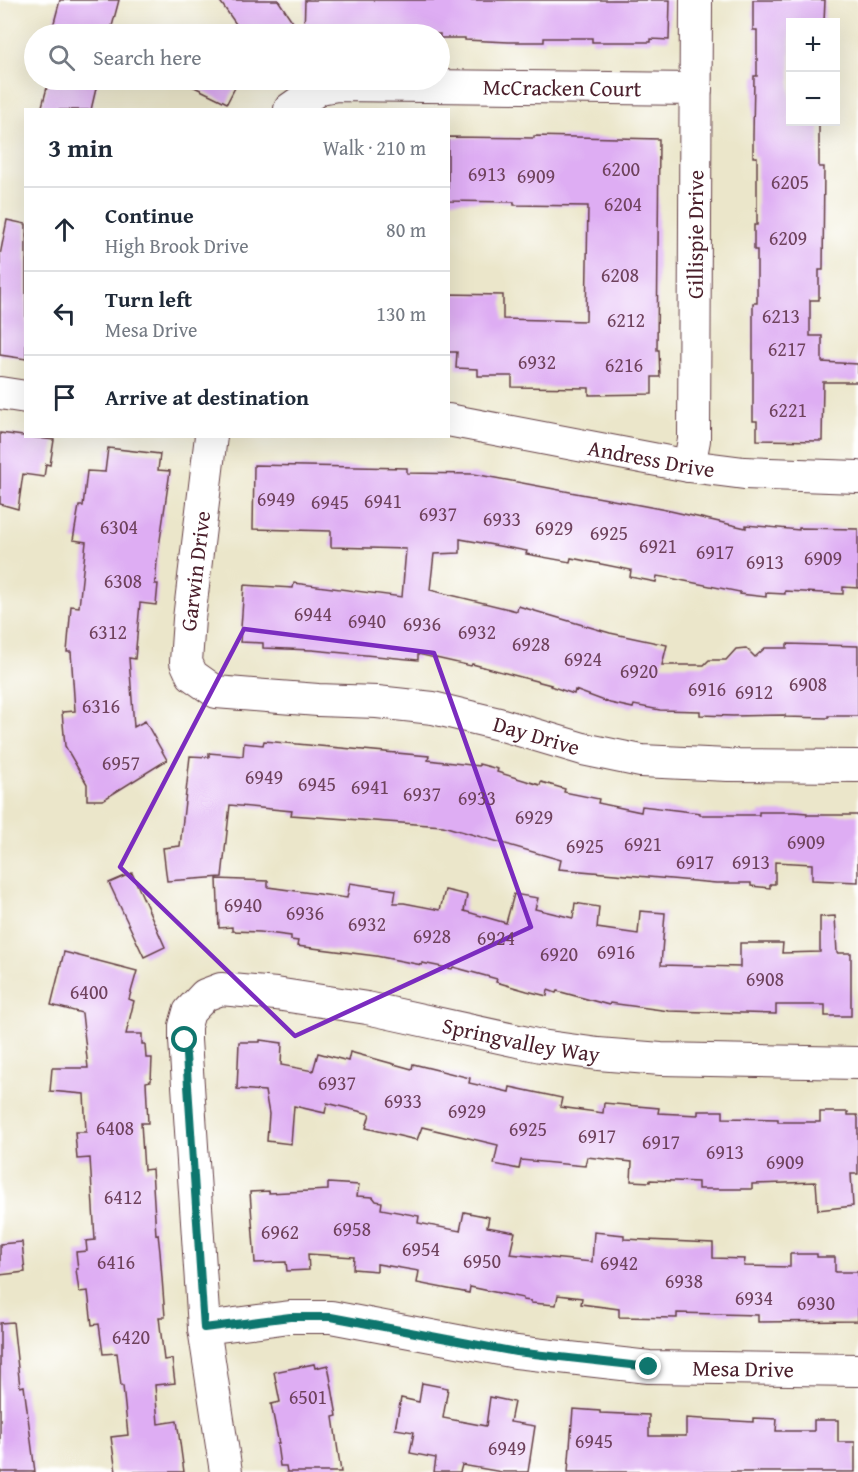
<!DOCTYPE html>
<html lang="en">
<head>
<meta charset="utf-8">
<style>
  body { margin:0; font-family:"Gentium Book Plus",serif; background:#f2f2f3; color:#1f2937 }
  .controls { position:absolute; right:18px; top:18px; display:grid; overflow:hidden; border-radius:0px; box-shadow:0 6px 24px #0002 }
  .controls button { width:54px; height:54px; display:grid; place-items:center; padding:0; border:0; border-bottom:2px solid #e0e1e3; background:#fff; color:#1f2937; font:30px sans-serif }
  .stop { position:absolute; width:18px; height:18px; margin:-14px; border:4px solid #0f766e; border-radius:50%; background:#fff }
  .stop.end { background:#0f766e; border-color:#fff; box-shadow:0 2px 6px #0008 }
  .list { margin:0; padding:0; list-style:none }
  h2 { display:flex; justify-content:space-between; align-items:center; height:78px; margin:0; padding:0 24px; font-size:26px }
  h2 small { font-size:20px; font-weight:400; color:#747a83 }
  .list li { display:grid; grid-template-columns:39px 1fr auto; gap:18px; align-items:center; box-sizing:border-box; height:84px; padding:0 24px; border-top:2px solid #e0e1e3 }
  .list b { display:block; font-size:22px; white-space:nowrap }
  .list p { margin:0; font-size:20px; white-space:nowrap; color:#747a83 }
  .list em { font-size:20px; font-style:normal; color:#747a83 }
  .icon { flex:none; width:33px; height:33px; fill:none; stroke:currentColor; stroke-width:2; stroke-linecap:round; stroke-linejoin:round }
  .map { position:relative; flex:none; width:858px; height:1472px; overflow:hidden }
  .search { position:absolute; background:#fff; box-shadow:0 6px 24px #0002; left:24px; top:24px; width:426px; height:66px; display:flex; align-items:center; gap:15px; box-sizing:border-box; padding:0 21px; border-radius:33px; color:#747a83; font-size:22px }
  .panel { position:absolute; background:#fff; box-shadow:0 6px 24px #0002; left:24px; top:108px; width:426px; height:330px; border-radius:0px }
  .map>svg:first-child { display:block }
  .building { fill:#deadf3 }
  .lines { fill:none; stroke-linecap:round; stroke-linejoin:round }
  .minor-casing { stroke:#623d43; stroke-width:34 }
  .minor { stroke:#fff; stroke-width:32 }
  .route { stroke:#0f766e; stroke-width:8 }
  .marked { fill:none; stroke:#7b2cbf; stroke-width:4.5; stroke-linejoin:round }
  .labels { text-anchor:middle; dominant-baseline:central; stroke-width:5; stroke-linejoin:round; paint-order:stroke }
  .number-label { font-size:20px; fill:#6f425d }
  .street-label { font-size:22px; fill:#4a1f2b; stroke:#fff }
</style>
</head>
<body>
<div class="map">
<svg width="858" height="1472" viewBox="0 0 858 1472">
  <rect width="100%" height="100%" fill="#fff"/>
  <filter id="ink" filterUnits="userSpaceOnUse"><feTurbulence type="fractalNoise" baseFrequency=".0167" numOctaves="2"/><feDisplacementMap in="SourceGraphic" scale="12" xChannelSelector="R" yChannelSelector="G"/><feConvolveMatrix kernelMatrix="1 2 1 2 8 2 1 2 1" color-interpolation-filters="sRGB"/></filter>
  <filter id="wash" filterUnits="userSpaceOnUse"><feTurbulence type="fractalNoise" baseFrequency=".008" numOctaves="4" result="noise"/><feDisplacementMap in="SourceGraphic" scale="24" xChannelSelector="R" yChannelSelector="G"/><feGaussianBlur stdDeviation="1.35" result="paint"/><feColorMatrix in="noise" values="0 0 0 0 0 0 0 0 0 0 0 0 0 0 0 0 0 1.4 0 .05"/><feComposite in="paint" operator="in"/></filter>
  <g filter="url(#wash)">
    <rect width="100%" height="100%" fill="#ebe6ca"/>
    <g id="blocks">
      <!-- building -->
      <path class="building" d="M60,0h59l-9,34h-59z
        M219,0h59l23,34h-58z
        M305,0h365l-1,40 -18,-1v3h-59v-4h-48v4h-35l-44,-2v-2h-25v-4h-136z
        M753,0h72l-1,22h-34v100h29v45h5l-1,103h-4v30h-9v36h12v26l36,2v18h-35l-1,59 -65,-1v-19h-4v-118h4v-53h-3v-25h3v-68h-4v-21l1,-60h3v-46h-4z
        M49,80h49l-7,30h-50z
        M180,80h59l-12,23z
        M534,136l125,3 -2,211h2l1,27h-8v17l-63,1v-7l-77,-1v-11h-34v-7l-22,-1 1,-16h-9v-58l55,1v24l83,2 2,-115 -74,-1v-3l-66,-1v-64l86,1z
        M7,220l19,4v135l-26,-4v-100z
        M0,433l54,7 -4,25 -4,-1 -2,13 -21,-3 -5,35 -18,-5z
        M108,448l52,6 -2,16 12,1 -13,90 -2,23h3l-2,21 -16,-2 -5,56 -6,-1 5,69 11,-6 22,39 -64,40h-16v-16l-22,-38 -3,-34 13,-1 -4,-59h-4l4,-46 8,1 7,-65 -13,-2 6,-34h4l4,-35 18,1z
        M254,465l153,3v5l67,1 192,36 80,18v-3l53,5v-2l59,1v59l-15,-1v7l-58,-3v3l-19,-1v4l-26,-3v-2l-65,-13 -18,-3 -1,6 -26,-5 1,-7 -60,-12 -1,4 -44,-8 1,-3 -67,-12v14l-26,1 -4,36 87,21 1,-5 92,27 57,12 -5,20h42l5,-5h17l10,-11 10,-1 9,9 10,-9h22v-4l71,2v70h-30v2l-43,-1v-2l-52,1 -33,-1v-4l-40,-1 -26,-5 -1,3 -23,-5 -35,-13 -1,4 -24,-8 1,-1 -79,-21 -1,2 -53,-12v6l-106,-10 -49,-2v-5l-23,-1 4,-57 49,3 1,-5 108,14 4,-48 -75,-2v-16l-78,-2z
        M264,741l165,15 -1,4 51,6v-2l19,5 -1,3 43,13 1,-3 24,7 -1,3 35,7 -1,4 43,9 1,-6 58,7v2h59v-3h35l13,1v2h51v67l-46,-2v-16l-37,-2v22h-5v4l-19,-2v-3h-35l-157,-14 2,-9 -118,-34 -152,-11 1,-4 -62,-6 -8,72 -55,4 -4,-33 17,-2 10,-90 19,1v-4l34,3 1,-13 19,2z
        M132,873l33,74 -21,10 -35,-74z
        M217,879l51,2v6l79,11 3,-15 46,7 -2,13h10l36,7 5,-20 22,5 -3,16 42,12 8,-29 24,4 -3,11 38,9 2,-15 24,4 -2,21 41,6 2,-23 25,2 -4,52 79,2v-24h43l-1,10 38,-1v-35l15,-1 2,37h14v63h-26v-11h-49v9l-107,-3 -59,-8 -1,2 -52,-14 -1,2 -8,-3 -1,6 -20,-5 -31,-9 1,-3 -44,-12 -1,2 -30,-6v2l-46,-9 -79,-10 1,-5 -7,-1v-4l-31,-4 -28,-1v-4l-13,1z
        M64,952l73,19 -8,28 5,2 -8,33h16v10h3l1,14h6l-1,23 -5,1 2,41h-7l3,47 8,-1 4,66 2,-1 2,18 5,65h-6l5,43 8,-1 3,24 -20,2 3,39 19,-3 7,51h-68l-5,-35 17,-2 -5,-49h-2l-4,-33 -14,1 -4,-30 -7,1 -4,-34 -9,1 -3,-23h2l-2,-17 11,-1 -1,-10 9,-1 -5,-82 -13,1 -2,-27h11l-2,-38 -34,-3 2,-23h36l-6,-55 -31,-8z
        M260,1040l22,3 -1,22 32,6 5,-18 30,8 2,-9 62,17 1,-5 57,14 -1,5 40,9 1,-5 52,11 -2,9 43,6 1,-10 55,5 -1,5 40,2v-4h25v7l55,1v3h42v-10h28v3h9l1,3v56h-7l2,32 -35,4 -2,-28 -64,2v5h-54v-7l-48,-2v2l-19,-1 1,-19 -45,-5 -2,9 -64,-6 -2,9 -25,-5 4,-19 -76,-18 -5,13 -26,-6 -25,-6 4,-14 -43,-11 -2,10 -31,-7 -3,38 -24,-3 2,-27 -4,-23 -28,-2 2,-47h21z
        M328,1183l31,2 -2,11 16,1 3,4 6,1 -1,7 38,7 -1,7 42,8 4,-19 25,5 -2,10 28,5 -5,22 82,8 2,-30 30,3v4l89,4v15l32,1 -1,7 46,1v-13h27v3h18v15h23v49l-100,1v-7l-81,-2v5l-58,-1v-8l-38,-5 1,-6 -24,-3 -2,10 -25,-2v-2l-8,-1v-2l-53,-11 -1,6 -52,-10 2,-12 -42,-7v7l-24,-2 1,-12 -46,-3 1,16 -22,1 -1,-9 -31,1 -5,-71 19,-1v2l59,-3z
        M22,1242l3,30 -25,3v-31z
        M13,1322l7,65 4,-1 11,86h-35v-149z
        M314,1364l1,4 13,-3 9,51 -4,1 8,55h-54l-1,-6h-6l-3,-22h2l-8,-40 9,-2 -6,-30z
        M422,1383l26,5 -5,30 43,8 4,-29 24,5 -4,20 25,4 -7,46h-26l-40,-7 -2,7h-26l2,-14 -26,-5 4,-21 -19,-3 6,-31 18,4z
        M573,1409l27,2v2l49,2v21h37v-18l67,4v-4l24,1 -1,12h38v-11h24v22h17v30h-287z"/>
    </g>
  </g>
  <g filter="url(#ink)">
    <use href="#blocks" fill-opacity="0" stroke="#623d43" stroke-width="1.5"/>
    <g class="lines">
      <!-- minor casing -->
      <g class="minor-casing">
        <g id="minor">
          <path id="s1" d="M290,109l30,-21 17,-3 359,4"/>
          <path d="M0,393l26,4"/>
          <path id="s2" d="M448,420l241,46 55,7 114,4"/>
          <path id="s3" d="M211,436l-22,183 -3,43 6,13 24,17 102,8 59,2 56,6 66,16 84,25 58,12 87,4 130,1"/>
          <path id="s4" d="M689,466l5,-26 2,-440"/>
          <path id="s5" d="M204,1328l86,-11h41l185,35 133,15 209,3"/>
          <path id="s6" d="M226,1472l-22,-144 -19,-288v-14l4,-14 16,-17 16,-6 55,5 91,14 174,38 57,8 63,5 197,4"/>
        </g>
      </g>
      <!-- minor -->
      <use href="#minor" class="minor"/>
    </g>
  </g>
  <g class="lines" filter="url(#ink)">
    <!-- route -->
    <path class="route" d="M185,1040l19,288 86,-11h41l185,35 133,15"/>
  </g>
  <!-- marked area -->
  <path class="marked" d="M244,629l190,24 97,274 -236,109 -175,-169z"/>
  <g class="labels">
    <!-- number labels -->
    <g class="number-label">
      <text x="621" y="168">6200</text>
      <text x="487" y="173">6913</text>
      <text x="536" y="175">6909</text>
      <text x="790" y="181">6205</text>
      <text x="623" y="203">6204</text>
      <text x="788" y="237">6209</text>
      <text x="620" y="274">6208</text>
      <text x="781" y="315">6213</text>
      <text x="626" y="319">6212</text>
      <text x="787" y="348">6217</text>
      <text x="537" y="361">6932</text>
      <text x="624" y="364">6216</text>
      <text x="788" y="409">6221</text>
      <text x="276" y="498">6949</text>
      <text x="383" y="500">6941</text>
      <text x="330" y="501">6945</text>
      <text x="438" y="513">6937</text>
      <text x="502" y="518">6933</text>
      <text x="119" y="526">6304</text>
      <text x="554" y="527">6929</text>
      <text x="609" y="532">6925</text>
      <text x="658" y="545">6921</text>
      <text x="715" y="551">6917</text>
      <text x="823" y="557">6909</text>
      <text x="765" y="561">6913</text>
      <text x="123" y="580">6308</text>
      <text x="313" y="613">6944</text>
      <text x="367" y="620">6940</text>
      <text x="422" y="623">6936</text>
      <text x="108" y="631">6312</text>
      <text x="477" y="631">6932</text>
      <text x="531" y="643">6928</text>
      <text x="583" y="658">6924</text>
      <text x="639" y="670">6920</text>
      <text x="808" y="683">6908</text>
      <text x="707" y="688">6916</text>
      <text x="754" y="691">6912</text>
      <text x="101" y="705">6316</text>
      <text x="121" y="762">6957</text>
      <text x="264" y="776">6949</text>
      <text x="317" y="783">6945</text>
      <text x="370" y="786">6941</text>
      <text x="422" y="793">6937</text>
      <text x="477" y="797">6933</text>
      <text x="534" y="816">6929</text>
      <text x="806" y="841">6909</text>
      <text x="643" y="843">6921</text>
      <text x="585" y="845">6925</text>
      <text x="695" y="861">6917</text>
      <text x="751" y="861">6913</text>
      <text x="243" y="904">6940</text>
      <text x="305" y="912">6936</text>
      <text x="367" y="923">6932</text>
      <text x="432" y="935">6928</text>
      <text x="496" y="937">6924</text>
      <text x="616" y="951">6916</text>
      <text x="559" y="953">6920</text>
      <text x="765" y="978">6908</text>
      <text x="89" y="991">6400</text>
      <text x="337" y="1082">6937</text>
      <text x="403" y="1100">6933</text>
      <text x="467" y="1110">6929</text>
      <text x="115" y="1127">6408</text>
      <text x="528" y="1128">6925</text>
      <text x="597" y="1135">6917</text>
      <text x="661" y="1141">6917</text>
      <text x="725" y="1151">6913</text>
      <text x="785" y="1161">6909</text>
      <text x="123" y="1196">6412</text>
      <text x="352" y="1228">6958</text>
      <text x="280" y="1231">6962</text>
      <text x="421" y="1248">6954</text>
      <text x="482" y="1260">6950</text>
      <text x="116" y="1261">6416</text>
      <text x="619" y="1262">6942</text>
      <text x="684" y="1280">6938</text>
      <text x="754" y="1297">6934</text>
      <text x="816" y="1302">6930</text>
      <text x="131" y="1336">6420</text>
      <text x="308" y="1396">6501</text>
      <text x="594" y="1440">6945</text>
      <text x="507" y="1447">6949</text>
    </g>
    <!-- street labels -->
    <g class="street-label">
      <text stroke="none"><textPath href="#s1" startOffset="279">McCracken Court</textPath></text>
      <text stroke="none"><textPath href="#s4" startOffset="232">Gillispie Drive</textPath></text>
      <text stroke="none"><textPath href="#s2" startOffset="207">Andress Drive</textPath></text>
      <text transform="translate(195 571) rotate(-83)">Garwin Drive</text>
      <text stroke="none"><textPath href="#s3" startOffset="596">Day Drive</textPath></text>
      <text stroke="none"><textPath href="#s6" startOffset="808">Springvalley Way</textPath></text>
      <text stroke="none"><textPath href="#s5" startOffset="544">Mesa Drive</textPath></text>
    </g>
  </g>
</svg>
<div class="controls">
<button>+</button>
<button>−</button>
</div>
<div class="stop" style="left:185px;top:1040px"></div>
<div class="stop end" style="left:649px;top:1367px"></div>
<div class="search"><svg class="icon" aria-label="search" viewBox="0 0 24 24"><circle cx="10" cy="10" r="6"/><path d="M15 15l6 6"/></svg>Search here</div>
<section class="panel">
<h2>3 min<small>Walk · 210 m</small></h2>
<ul class="list">
<li><svg class="icon" aria-label="ahead" viewBox="0 0 24 24"><path d="M12 20V5M6 11l6-6 6 6"/></svg><div><b>Continue</b><p>High Brook Drive</p></div><em>80 m</em></li>
<li><svg class="icon" aria-label="left" viewBox="0 0 24 24"><path d="M17 20v-9H6M10 6l-5 5 5 5"/></svg><div><b>Turn left</b><p>Mesa Drive</p></div><em>130 m</em></li>
<li><svg class="icon" aria-label="arrive" viewBox="0 0 24 24"><path d="M6 21V4h12l-3 4 3 4H6"/></svg><div><b>Arrive at destination</b></div></li>
</ul>
</section>
</div>
</body>
</html>
